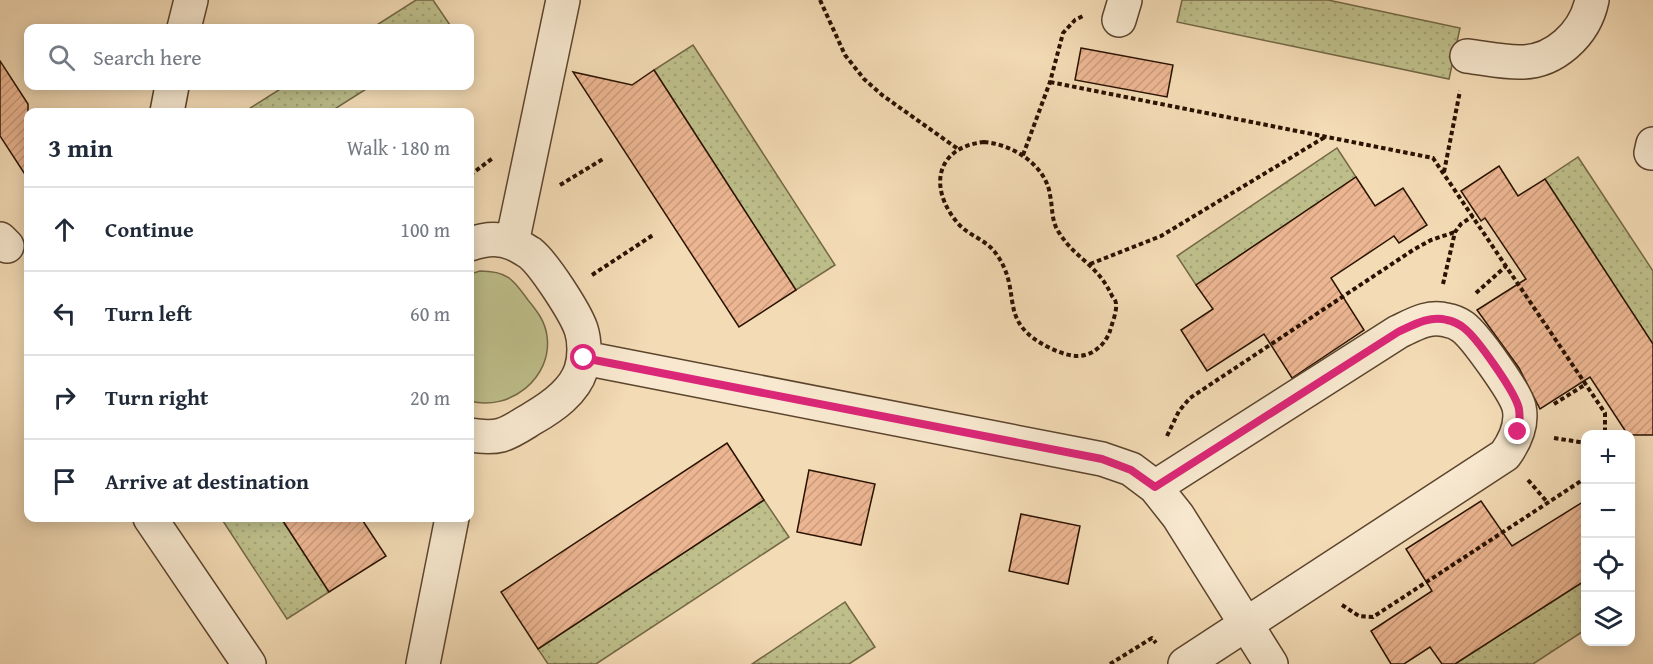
<!DOCTYPE html>
<html lang="en">
<head>
<meta charset="utf-8">
<style>
  body { margin:0; font-family:"Gentium Book Plus",serif; background:#f2f2f3; color:#1f2937 }
  .controls { position:absolute; right:18px; bottom:18px; display:grid; overflow:hidden; border-radius:12px; box-shadow:0 3px 15px #0003 }
  .controls button { width:54px; height:54px; display:grid; place-items:center; padding:0; border:0; border-bottom:2px solid #e0e1e3; background:#fff; color:#1f2937; font:30px sans-serif }
  .stop { position:absolute; width:18px; height:18px; margin:-14px; border:4px solid #db2777; border-radius:50%; background:#fff }
  .stop.end { background:#db2777; border-color:#fff; box-shadow:0 2px 6px #0008 }
  .list { margin:0; padding:0; list-style:none }
  h2 { display:flex; justify-content:space-between; align-items:center; height:78px; margin:0; padding:0 24px; font-size:26px }
  h2 small { font-size:20px; font-weight:400; color:#747a83 }
  .list li { display:grid; grid-template-columns:39px 1fr auto; gap:18px; align-items:center; box-sizing:border-box; height:84px; padding:0 24px; border-top:2px solid #e0e1e3 }
  .list b { display:block; font-size:22px; white-space:nowrap }
  .list em { font-size:20px; font-style:normal; color:#747a83 }
  .icon { flex:none; width:33px; height:33px; fill:none; stroke:currentColor; stroke-width:2; stroke-linecap:round; stroke-linejoin:round }
  .map { position:relative; flex:none; width:1653px; height:664px; overflow:hidden }
  .search { position:absolute; background:#fff; box-shadow:0 3px 15px #0003; left:24px; top:24px; width:450px; height:66px; display:flex; align-items:center; gap:15px; box-sizing:border-box; padding:0 21px; border-radius:12px; color:#747a83; font-size:22px }
  .panel { position:absolute; background:#fff; box-shadow:0 3px 15px #0003; left:24px; top:108px; width:450px; height:414px; border-radius:12px }
  .map>svg:first-child { display:block }
  .grass { fill:#bebf8b; stroke:#746846; stroke-width:1.5 }
  .garden { fill:url(#garden-dots); stroke:#746846; stroke-width:1.5 }
  .building { fill:url(#building-hatch); stroke:#2a1200; stroke-width:1.5 }
  .lines { fill:none; stroke-linecap:round; stroke-linejoin:round }
  .minor-casing { stroke:#5c442d; stroke-width:36 }
  .path { stroke:#2a1200; stroke-width:4; stroke-dasharray:4.5 3; stroke-linecap:butt }
  .minor { stroke:#f7e8cf; stroke-width:33 }
  .route { stroke:#db2777; stroke-width:8 }
</style>
</head>
<body>
<div class="map">
<svg width="1653" height="664" viewBox="0 0 1653 664">
  <defs>
    <pattern id="garden-dots" width="8" height="8" patternUnits="userSpaceOnUse" patternTransform="scale(1.5)"><rect width="8" height="8" fill="#bebf8b"/><path d="M2 2h.1M6 6h.1" fill="none" stroke="#a3a376" stroke-width="1.8" stroke-linecap="round"/></pattern>
    <pattern id="building-hatch" width="6" height="6" patternUnits="userSpaceOnUse" patternTransform="scale(1.5)"><rect width="6" height="6" fill="#ecb692"/><path d="M-1 1l2-2M0 6l6-6M5 7l2-2" fill="none" stroke="#cb9b7c"/></pattern>
  </defs>
  <rect width="100%" height="100%" fill="#f3dbb5"/>
  <filter id="stains"><feTurbulence type="fractalNoise" baseFrequency=".00333" numOctaves="4"/><feColorMatrix values="0 0 0 0 .2 0 0 0 0 .09 0 0 0 0 .02 0 0 0 .5 -.17"/></filter>
  <radialGradient id="worn" r=".72"><stop offset=".6" stop-color="#630" stop-opacity="0"/><stop offset="1" stop-color="#630" stop-opacity=".3"/></radialGradient>
  <!-- grass -->
  <path class="grass" d="M480,271c27,0 33,8 48,29 9,11 17,21 19,36 6,42 -38,76 -77,65v-127z"/>
  <!-- garden -->
  <path class="garden" d="M416,0h17l19,28h-80z
    M1182,0h146l132,28 -11,51 -272,-57z
    M693,45l142,220 -39,25 -142,-220z
    M285,86h86l-41,26h-86z
    M1337,148l19,29 -160,108 -19,-29z
    M1578,157l75,114v73l-108,-165z
    M764,500l25,37 -193,127h-48l-10,-15z
    M221,518h60l48,74 -42,27z
    M1585,580v50l-52,34h-78z
    M845,602l30,45 -26,17h-97z"/>
  <!-- building -->
  <path class="building" d="M1081,48l92,17 -6,32 -92,-17z
    M0,61l28,43v75l-28,-43z
    M654,70l142,220 -57,37 -166,-255 59,13z
    M1499,166l19,30 27,-17 108,165v91h-25l-38,-58 -50,32 -21,-41 -42,-58 49,-31 -41,-61 -4,3 -20,-30z
    M1356,177l19,29 28,-18 24,37 -28,18 -5,-7 -63,42 33,52 -72,48 -28,-44 -57,37 -26,-41 32,-21 -17,-24z
    M727,443l37,57 -226,149 -37,-57z
    M809,470l66,14 -14,61 -64,-13z
    M1586,500v80l-131,84h-13l-12,-17 -26,17h-13l-20,-33 61,-40 -26,-42 75,-48 31,45z
    M1021,514l59,12 -12,58 -59,-13z
    M281,518h80l25,38 -57,36z"/>
  <g class="lines">
    <!-- minor casing -->
    <g class="minor-casing">
      <path id="minor" d="M1119,20l6,-20
        M184,28l7,-28
        M1467,56c17,2 35,6 52,6 35,1 66,-28 73,-62
        M167,112l5,-26
        M1651,153l2,-9
        M0,239l7,7
        M512,243l51,-243
        M470,244c14,-5 30,-7 44,0 5,2 11,6 16,9 14,11 45,59 51,76 4,12 4,29 0,41 -7,22 -29,37 -48,48 -26,16 -32,22 -63,17
        M584,358l518,101 29,10 24,18 23,29 93,148
        M1155,487l243,-155c15,-7 31,-17 48,-12 6,1 13,4 17,7 13,10 52,65 56,80 4,18 -4,34 -14,48l-320,209
        M150,518l99,146
        M423,664l29,-146"/>
    </g>
    <!-- path -->
    <path class="path" d="M820,0l25,55 19,24 18,16 76,54
      M1050,82l383,76 172,255v21
      M984,142c28,2 62,23 66,53 3,14 1,27 10,39 16,25 38,31 52,62 2,2 4,5 4,8 1,8 -4,19 -6,27 -4,11 -13,21 -25,24 -12,3 -24,-2 -35,-7 -55,-27 -26,-54 -53,-93 -10,-16 -30,-19 -41,-34 -28,-35 -19,-74 28,-79z
      M1023,155l27,-73 13,-49 12,-13 8,-4
      M1444,172l16,-81
      M470,175l23,-17
      M560,185l43,-26
      M1090,264l71,-28 164,-99
      M592,275l61,-40
      M1443,284l12,-52 6,-8 12,-8
      M1476,293l30,-27
      M1554,404l32,-20
      M1167,436l12,-25 11,-13 223,-148 18,-10 24,-8
      M1554,438l32,5
      M1528,480l20,23
      M1342,605l17,11 14,1 208,-136 5,-5
      M1110,664l42,-26 4,5"/>
    <!-- minor -->
    <use href="#minor" class="minor"/>
  </g>
  <g class="lines">
    <!-- route -->
    <path class="route" d="M584,358l518,101 29,11 24,17 243,-155c15,-7 32,-17 49,-12 5,1 12,4 17,8 13,10 52,65 55,81 1,8 1,15 -1,23"/>
  </g>
  <rect width="100%" height="100%" filter="url(#stains)"/>
  <rect width="100%" height="100%" fill="url(#worn)"/>
</svg>
<div class="controls">
<button>+</button>
<button>−</button>
<button><svg class="icon" aria-label="locate" viewBox="0 0 24 24"><circle cx="12" cy="12" r="6"/><path d="M12 2v4M12 18v4M2 12h4M18 12h4"/></svg></button>
<button><svg class="icon" aria-label="layers" viewBox="0 0 24 24"><path d="M12 4l9 5-9 5-9-5zM3 14l9 5 9-5"/></svg></button>
</div>
<div class="stop" style="left:584px;top:358px"></div>
<div class="stop end" style="left:1518px;top:432px"></div>
<div class="search"><svg class="icon" aria-label="search" viewBox="0 0 24 24"><circle cx="10" cy="10" r="6"/><path d="M15 15l6 6"/></svg>Search here</div>
<section class="panel">
<h2>3 min<small>Walk · 180 m</small></h2>
<ul class="list">
<li><svg class="icon" aria-label="ahead" viewBox="0 0 24 24"><path d="M12 20V5M6 11l6-6 6 6"/></svg><div><b>Continue</b></div><em>100 m</em></li>
<li><svg class="icon" aria-label="left" viewBox="0 0 24 24"><path d="M17 20v-9H6M10 6l-5 5 5 5"/></svg><div><b>Turn left</b></div><em>60 m</em></li>
<li><svg class="icon" aria-label="right" viewBox="0 0 24 24"><path d="M7 20v-9h11M14 6l5 5-5 5"/></svg><div><b>Turn right</b></div><em>20 m</em></li>
<li><svg class="icon" aria-label="arrive" viewBox="0 0 24 24"><path d="M6 21V4h12l-3 4 3 4H6"/></svg><div><b>Arrive at destination</b></div></li>
</ul>
</section>
</div>
</body>
</html>
